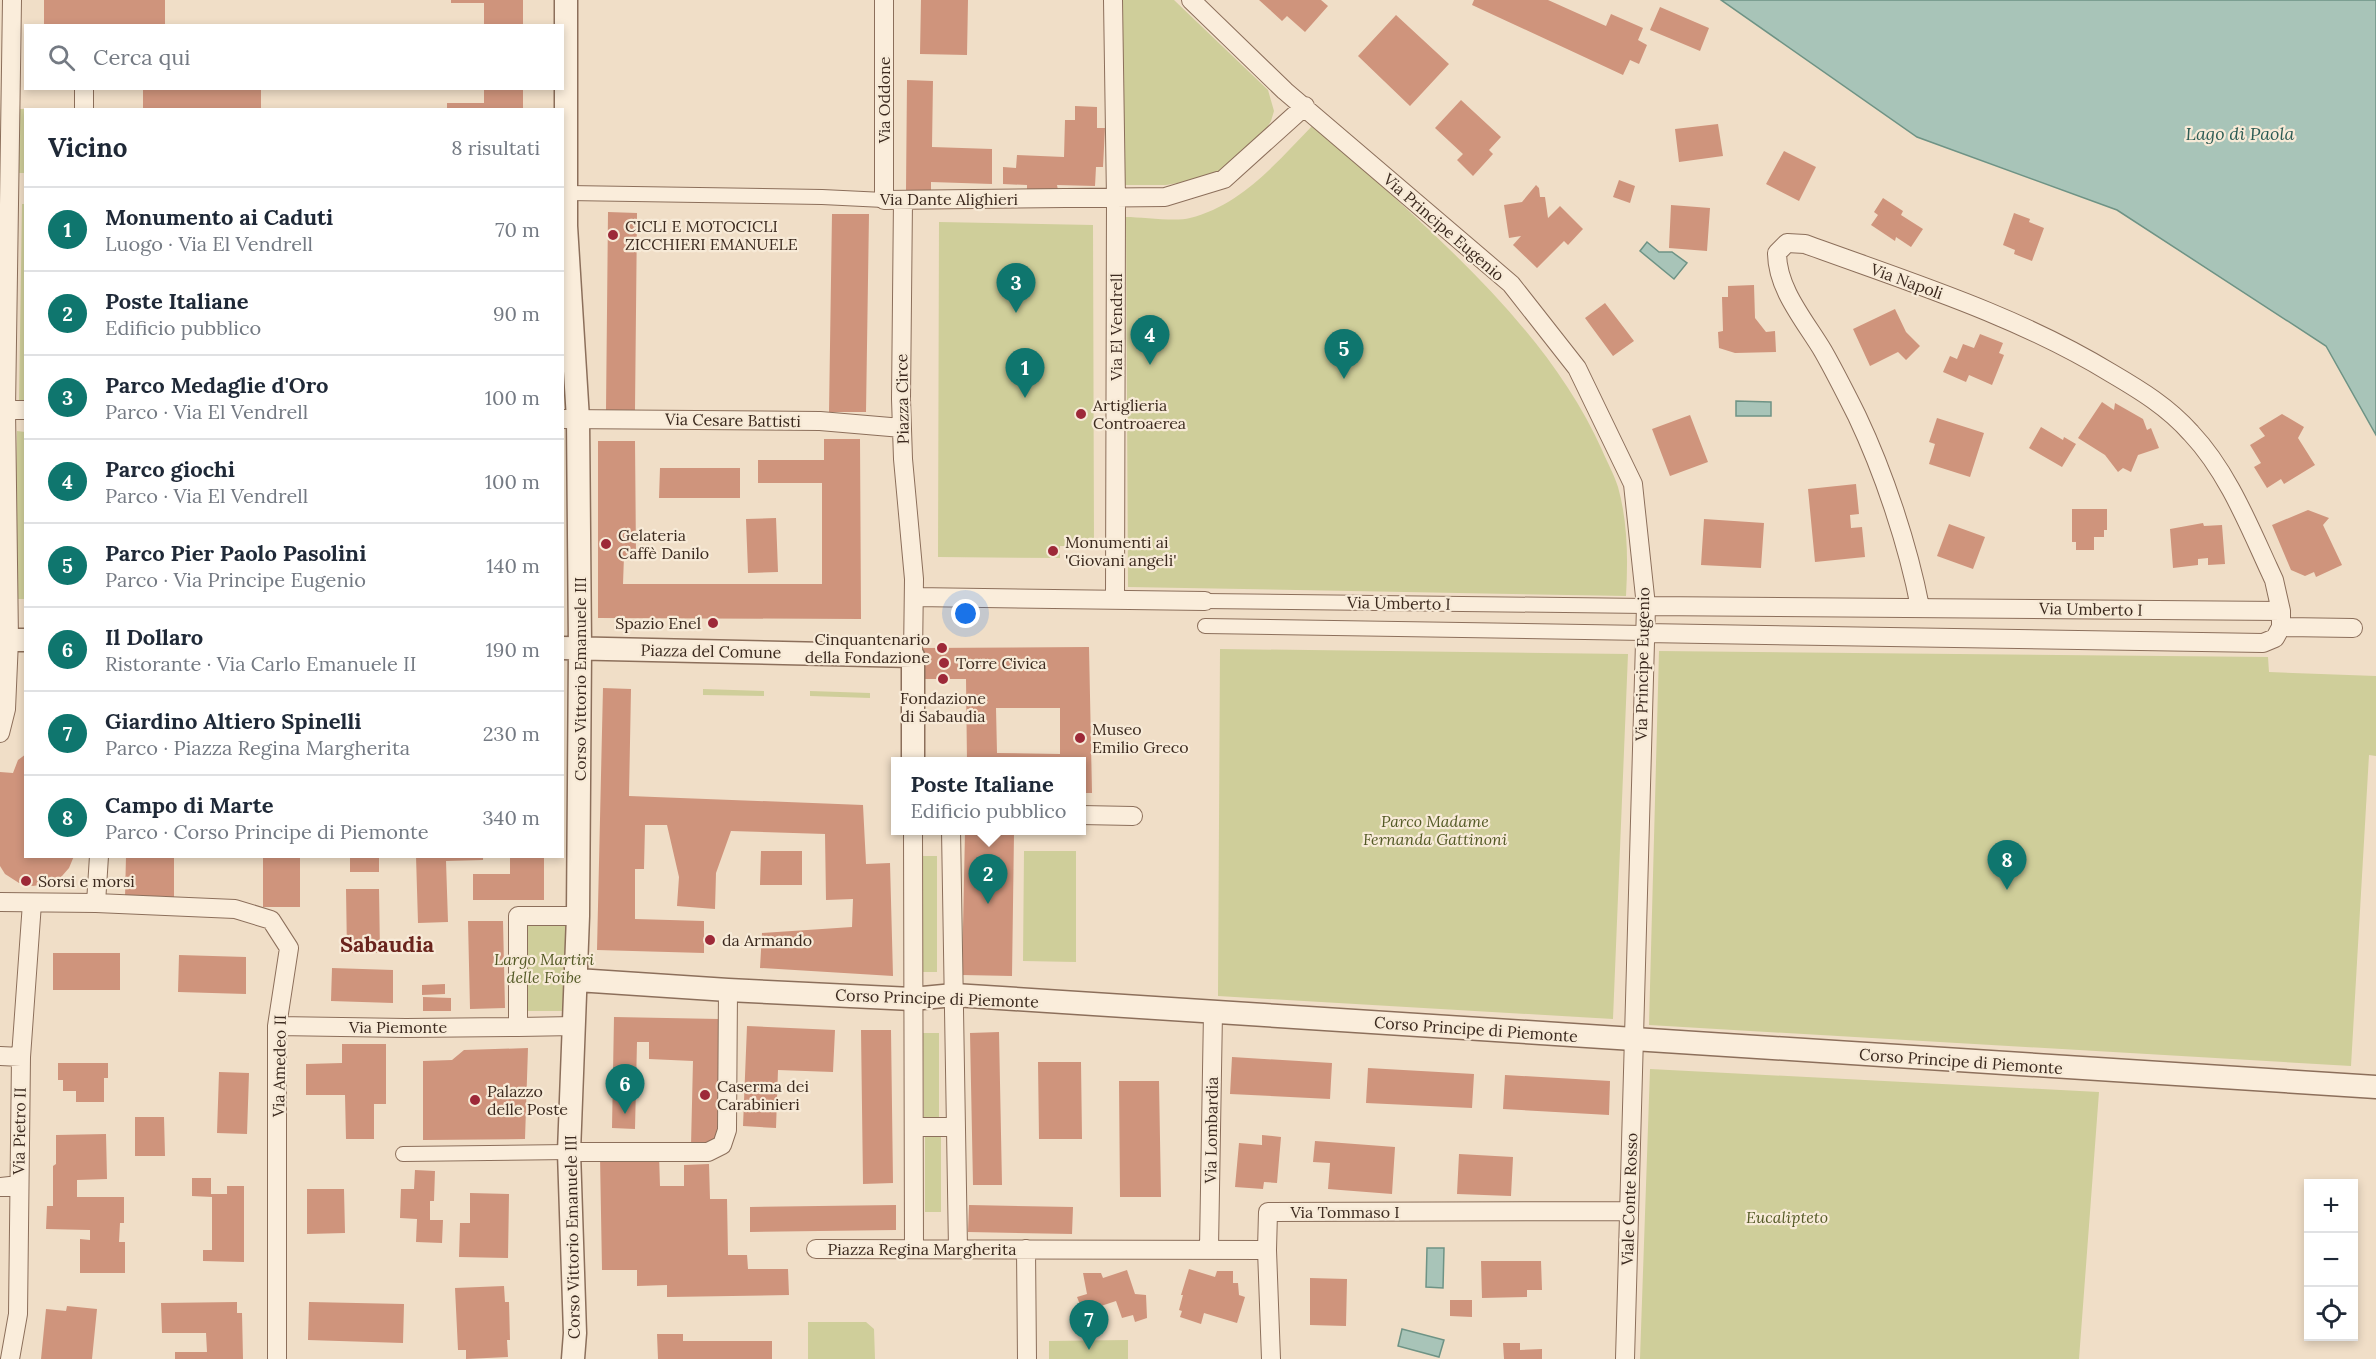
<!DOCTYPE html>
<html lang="it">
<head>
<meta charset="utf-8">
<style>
  body { margin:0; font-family:Lora,serif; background:#f2f2f3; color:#1f2937 }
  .controls { position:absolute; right:18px; bottom:18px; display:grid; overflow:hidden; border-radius:0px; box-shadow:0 3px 9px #0003 }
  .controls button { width:54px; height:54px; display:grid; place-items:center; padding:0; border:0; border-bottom:2px solid #e0e1e3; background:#fff; color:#1f2937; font:30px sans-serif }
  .you { position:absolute; left:966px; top:614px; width:21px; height:21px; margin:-15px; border:4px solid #fff; border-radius:50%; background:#1a73e8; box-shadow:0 0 0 9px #1a73e833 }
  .badge { display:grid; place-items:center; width:39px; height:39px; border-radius:50%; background:#0f766e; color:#fff; font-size:20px; font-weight:700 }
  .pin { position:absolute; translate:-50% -50px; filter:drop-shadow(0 2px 3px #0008) }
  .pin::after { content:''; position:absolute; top:32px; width:21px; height:18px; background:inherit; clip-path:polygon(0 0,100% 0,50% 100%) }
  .popup { position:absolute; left:891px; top:757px; width:195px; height:78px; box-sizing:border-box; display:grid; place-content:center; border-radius:0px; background:#fff; filter:drop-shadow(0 2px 4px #0005); font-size:20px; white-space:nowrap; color:#747a83 }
  .popup b { font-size:22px; color:#1f2937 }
  .popup::after { content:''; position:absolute; left:50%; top:100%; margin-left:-12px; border:12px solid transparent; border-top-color:#fff }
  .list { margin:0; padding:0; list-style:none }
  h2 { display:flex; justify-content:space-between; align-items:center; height:78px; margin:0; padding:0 24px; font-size:26px }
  h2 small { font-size:20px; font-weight:400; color:#747a83 }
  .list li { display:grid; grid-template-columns:39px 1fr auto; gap:18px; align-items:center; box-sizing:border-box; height:84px; padding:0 24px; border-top:2px solid #e0e1e3 }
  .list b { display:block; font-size:22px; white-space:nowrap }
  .list p { margin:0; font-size:20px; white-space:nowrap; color:#747a83 }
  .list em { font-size:20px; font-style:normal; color:#747a83 }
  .icon { flex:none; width:33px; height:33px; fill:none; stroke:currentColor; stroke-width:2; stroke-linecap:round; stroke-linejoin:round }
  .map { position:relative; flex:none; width:2376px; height:1359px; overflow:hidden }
  .search { position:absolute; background:#fff; box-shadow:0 3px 9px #0003; left:24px; top:24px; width:540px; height:66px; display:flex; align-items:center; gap:15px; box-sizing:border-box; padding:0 21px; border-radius:0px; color:#747a83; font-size:22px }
  .panel { position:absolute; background:#fff; box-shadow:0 3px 9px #0003; left:24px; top:108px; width:540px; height:750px; border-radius:0px }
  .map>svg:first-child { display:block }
  .green { fill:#cfce9a }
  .water { fill:#a8c4b8; stroke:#6e9385; stroke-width:1.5 }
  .building { fill:#cf947c; fill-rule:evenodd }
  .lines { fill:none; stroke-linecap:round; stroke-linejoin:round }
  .pedestrian-casing { stroke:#8c6f5b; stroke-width:16 }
  .minor-casing { stroke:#8c6f5b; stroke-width:20 }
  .tertiary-casing { stroke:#8c6f5b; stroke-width:25 }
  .pedestrian { stroke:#faeddb; stroke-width:14 }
  .minor { stroke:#faeddb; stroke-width:18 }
  .tertiary { stroke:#faeddb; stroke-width:22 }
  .poi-dot { fill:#9d2938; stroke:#f7ead7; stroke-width:2 }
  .labels { text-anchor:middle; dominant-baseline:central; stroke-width:4.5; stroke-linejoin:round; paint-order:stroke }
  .street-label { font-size:16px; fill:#3c2a1f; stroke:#f7ead7 }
  .poi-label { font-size:16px; fill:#3c2a1f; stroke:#f7ead7; text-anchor:start }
  .park-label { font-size:16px; font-style:italic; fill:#535925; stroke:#f7ead7 }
  .water-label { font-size:18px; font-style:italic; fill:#2e5c54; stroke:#f7ead7 }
  .district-label { font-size:22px; font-weight:bold; fill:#6a241d; stroke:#f7ead7 }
</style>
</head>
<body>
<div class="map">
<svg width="2376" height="1359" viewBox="0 0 2376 1359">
  <rect width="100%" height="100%" fill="#f0dec7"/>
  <!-- green -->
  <path class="green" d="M1122,0h52l94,90 6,21 -3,10 -6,10 -44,39 -20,9 -35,6h-46z
    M20,109h10l-4,1 -1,63h-7z
    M1314,124c101,95 231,197 288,326 5,12 12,24 16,37 10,36 10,72 8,109l-498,-9 -2,-370c16,0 50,5 64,1 52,-13 88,-57 124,-94z
    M22,204h3l1,199h-7z
    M939,222l154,3 1,321h-34v12l-122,-1z
    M17,431l8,1v167h-11z
    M1220,649l408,5 -15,365 -395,-23z
    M1659,651l609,6 1,15 107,4v80l-7,-1 -18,311 -702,-41z
    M703,689l61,2v5l-61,-1z
    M810,691l60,2v5l-60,-2z
    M1024,851h52v111l-53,-1z
    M921,856h16v116h-15z
    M567,925l1,86h-47l-1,-85z
    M923,1033h16v85h-15z
    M1650,1069l449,23 -20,267h-439z
    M925,1136h16v76h-16z
    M808,1322h58l8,7 1,30h-67z
    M1128,1340v19h-79v-18z"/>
  <!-- water -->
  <path class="water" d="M1721,0h655v435l-50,-89 -209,-136 -200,-73z
    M1647,242l12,10h13l15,11 -13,16 -34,-28z
    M1736,401l35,1v14h-35z
    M1427,1248h17l-1,40 -17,-1z
    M1402,1329l42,11 -5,17 -41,-11z"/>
  <!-- building -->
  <path class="building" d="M44,0h121v26h-121z
    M451,0h72v26h-39v-23h-33z
    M921,0h47l-1,55 -47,-1z
    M1259,0h62l7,6 -23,26 -18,-16 -5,5z
    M1474,0h74l58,26 5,-12 32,14 -5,12 9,5 -8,19 -9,-4 -7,15 -151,-70z
    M1660,7l49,21 -9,23 -50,-21z
    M1396,15l53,49 -39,42 -52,-50z
    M907,80l26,1 -1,66 60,2v35l-61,-2v9l-25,-1z
    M143,88h118v22h-118z
    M484,88h39v22h-76v-7h37z
    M1461,100l40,37 -12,13 4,4 -20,22 -16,-16 6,-6 -28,-26z
    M1075,106l22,1v21h8l-2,39h-7l-1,19 -38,-1 1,5 -31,-1v-4l-24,-1v-17l13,1 1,-13 47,2 1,-37h10z
    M1718,124l5,32 -44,6 -4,-33z
    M1784,151l32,16 -17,34 -33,-17z
    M1619,180l16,6 -5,17 -17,-6z
    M1536,185l3,3 1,9h5l3,21 12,-12 23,23 -15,16 -4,-4 -27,27 -24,-23 8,-9 -12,2 -5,-33 18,-3z
    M1883,198l20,13 -2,4 22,14 -12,18 -15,-10 -1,4 -24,-16 7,-10 -4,-3z
    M1671,205l39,3 -3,43 -38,-3z
    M608,212l29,1 -2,197h-29z
    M2014,213l16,6 -1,3 15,6 -12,33 -18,-7 1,-4 -12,-5z
    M832,214h37l-3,198h-37z
    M1754,285l1,33 11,14 9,-1 1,21 -41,1 -16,-5 -1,-16 5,-1 -1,-34h6v-11z
    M1605,303l29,38 -21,15 -28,-38z
    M1895,309l11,23 14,14 -14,14 -8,-8 -28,14 -17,-37z
    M1980,334l23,9 -4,10 5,2 -12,30 -23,-10 -3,7 -23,-10 7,-16 7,3 6,-15 11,4z
    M2102,402l12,8 1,-7 28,16 4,11 4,-2 8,20 -21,7 -7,17 -8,-4 -5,4 -13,-17 -27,-17z
    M2282,414l22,13 -6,11 17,27 -31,19 -3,-5 -14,9 -13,-21 7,-4 -11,-18 15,-9 -6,-8z
    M1690,415l18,47 -38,14 -18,-47z
    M1937,418l47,15 -14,44 -41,-13 6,-20 -6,-2z
    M2041,427l22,13 1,-3 12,7 -14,23 -33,-19z
    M824,439h36l1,180 -263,-1v-177h37l1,115h-12l-1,28h199v-101h-64v-23h66z
    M660,468h80v30h-81z
    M1856,484l3,30 -9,1 1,13 11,-1 3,30 -50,5 -7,-73z
    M2072,509h35v21h-3v7h-10v13h-18v-8h-4z
    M2308,510l21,8 -6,7 19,40 -26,12 -2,-5 -9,4 -14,-6 -19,-45z
    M776,518l2,54 -30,1 -2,-54z
    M1704,519l60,4 -3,45 -60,-3z
    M2203,523l1,3 18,-1 3,39 -17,1v-7l-10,1v6l-25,3 -3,-39z
    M1949,524l36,13 -12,32 -36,-13z
    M1089,647l3,146h-11v-31h-114l-1,-83h-43v-31zM996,708h64v46l-63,-1z
    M603,688l28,1 -2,107 234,9 3,59 24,-1 3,113 -133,-8 2,-35 90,-6 1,-28 -27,1 -1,-66 -94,-3 -15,42 -1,36 -38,-3 2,-29 -12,-52h-22l-1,44h-9v50l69,2v32l-107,-3z
    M26,754v102h48l-5,12 -7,8 -12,7 -17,3 -14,-3 -14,-9 -5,-8v-94l13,1 5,-13z
    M965,832l49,1 -2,143 -50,-1z
    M761,851h41v34h-42z
    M126,856h48v43l-49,-1z
    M263,856h37v51h-37z
    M350,856h29v16h-29z
    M416,856h67v4l-37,1 2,61 -30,1z
    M510,856h34v44h-71v-26h37z
    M346,889h33l1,64h-33z
    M468,921h35l2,87 -35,1z
    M53,953h67v37h-67z
    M179,955l67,2v37l-68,-2z
    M332,968l61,2v33l-62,-2z
    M445,984v10l-23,1v-10z
    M423,997l28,1v13h-28z
    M614,1017l105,2 -2,128 -26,-1 2,-85 -44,-2v-17h-12l-2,87 -23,-1z
    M747,1026l88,4 -2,42 -55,-2 -2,58 -33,-2z
    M861,1030h30l2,153 -30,1z
    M999,1032l3,153h-29l-3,-152z
    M342,1044h44v60h-12v35h-28l-1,-44h-39v-31l36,-1z
    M528,1048l-3,91 -102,1v-79l29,-1 12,-10z
    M1232,1057l100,6 -2,36 -100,-5z
    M1038,1062h43l1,77h-43z
    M58,1063h50v15h-4v24h-28v-11h-13v-11h-5z
    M1368,1068l106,6 -2,34 -106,-5z
    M219,1072l30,1 -2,61 -30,-1z
    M1505,1075l105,6 -1,34 -106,-6z
    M1119,1081h40l2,116h-41z
    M135,1117h29l1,39h-30z
    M106,1134l1,45 -30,1v17h47v26h-4l-1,19h6v31h-45v-34l10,1v-10l-44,-1 1,-23h6v-40l3,-2v-29z
    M1262,1135l19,2 -4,46 -13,-1 -1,7 -28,-2 4,-44 23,2z
    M1315,1141l80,6 -3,47 -64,-5 2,-26 -17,-1z
    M1459,1154l54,3 -2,39 -54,-2z
    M659,1155l1,31h24v-21l25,-1 1,35h17l1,56h19l1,14h40l1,26 -122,2v-12l-30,1v-16h-35l-2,-114z
    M415,1170l20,1 -1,30h-4v19h13l-1,23 -26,-1 1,-23 -17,-1 1,-29h13z
    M192,1178h19v16h16v-8h17v76l-41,-1v-11h9v-53l-20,-1z
    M307,1189h37l1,44 -38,1z
    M470,1193l39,1 -1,64 -49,-1 1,-34h10z
    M896,1205v25l-146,2v-25z
    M969,1205l104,2 -1,27 -104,-2z
    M1481,1261h60l1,29h-15v7l-45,1z
    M1189,1269l26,8 2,-6h16v12h5l1,12 6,2 -8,26 -33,-10 -3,11 -21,-7 2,-6 -3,-1 4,-15h-2z
    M1127,1270l8,24 11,1 1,23 -12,4 -2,-7 -11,3 -6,-17 -33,11 -6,-15 10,-3 -4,-21h18l2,5z
    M1310,1278l37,1 -1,47 -36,-1z
    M504,1286l1,16h4l1,38h-3l1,17 -42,2v-9h-8l-3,-62z
    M1450,1300h22v17l-22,-1z
    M237,1302v11h5l1,46h-68v-7h32l-1,-19h-44l-1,-30z
    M309,1302l95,2 -1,39 -95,-3z
    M67,1306l30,3 -5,50h-51l5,-50 20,2z
    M657,1334h26v7h89v18h-114z
    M1503,1343h17v7l22,-1v10h-38z"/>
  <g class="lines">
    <!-- pedestrian casing -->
    <g class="pedestrian-casing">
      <path id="pedestrian" d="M568,193l254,4 62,3
        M1205,601l441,5
        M1205,626l440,7
        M403,1154l166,-2"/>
    </g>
    <!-- minor casing -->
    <g class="minor-casing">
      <path id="minor" d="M884,0v200l281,-3 59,-18 81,-73
        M1113,0l3,199 -1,401
        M1191,0l94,91 226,193 66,84 56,116 13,122 -21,753
        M84,110v-22
        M903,200l-2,199 2,60 11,120 -1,77
        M0,409l26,1
        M562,419l258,2 82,7
        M915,597l290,4
        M1920,607c-12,-62 -36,-134 -63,-191 -11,-22 -22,-44 -34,-65 -18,-30 -46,-62 -46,-98l10,-10 18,1c104,38 211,71 306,129 29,17 57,34 80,60 35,37 56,88 77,134l6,13 7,31
        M2281,627l72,1
        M1645,633l618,10 12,-5 6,-11v-16l-635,-5
        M0,733l6,-24 3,-69 -3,-231 6,-409
        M1081,815l52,1
        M913,830l1,419
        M951,830l7,419
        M0,902l96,1 3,-47
        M96,903l139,6 36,11 18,28 -12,78v333
        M277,1026l129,2 112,-1
        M575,1026l-57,1v-111h60
        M0,1056l21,1
        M915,1127h41
        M569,1152h139l14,-7 5,-15 1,-140
        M0,1187l19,-2
        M1209,1248l4,-236
        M816,1249l451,1 1,-38 361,-1
        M1026,1249l1,110
        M1267,1250l4,109
        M10,1359l8,-45 3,-257 11,-154"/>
    </g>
    <!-- tertiary casing -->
    <g class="tertiary-casing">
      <path id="tertiary" d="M566,0v226l12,193 2,229 -2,268 -9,236 6,181 -2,26
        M0,640h26
        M562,648l351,8v106
        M577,980l151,10 184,9 42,-4 1422,92"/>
    </g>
    <!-- pedestrian -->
    <use href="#pedestrian" class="pedestrian"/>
    <!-- minor -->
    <use href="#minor" class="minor"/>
    <!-- tertiary -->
    <use href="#tertiary" class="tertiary"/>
  </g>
  <!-- markers -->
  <g class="poi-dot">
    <circle cx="613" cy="235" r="6"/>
    <circle cx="1081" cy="414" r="6"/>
    <circle cx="606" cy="544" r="6"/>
    <circle cx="1053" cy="551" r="6"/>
    <circle cx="713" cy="623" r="6"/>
    <circle cx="942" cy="648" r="6"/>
    <circle cx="944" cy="663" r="6"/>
    <circle cx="943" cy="679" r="6"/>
    <circle cx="1080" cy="738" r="6"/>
    <circle cx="26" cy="881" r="6"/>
    <circle cx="710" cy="940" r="6"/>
    <circle cx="705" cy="1095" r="6"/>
    <circle cx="475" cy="1100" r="6"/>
  </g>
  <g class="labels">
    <!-- street labels -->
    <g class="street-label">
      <text transform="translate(884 100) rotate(-90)">Via Oddone</text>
      <text x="949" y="199">Via Dante Alighieri</text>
      <text transform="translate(1444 227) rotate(41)">Via Principe Eugenio</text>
      <text transform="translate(1907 281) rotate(20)">Via Napoli</text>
      <text transform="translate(1116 327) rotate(-90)">Via El Vendrell</text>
      <text transform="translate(902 399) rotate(-91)">Piazza Circe</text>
      <text transform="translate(733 420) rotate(1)">Via Cesare Battisti</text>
      <text transform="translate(1399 603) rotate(1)">Via Umberto I</text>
      <text transform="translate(2091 609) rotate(1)">Via Umberto I</text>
      <text transform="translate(711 651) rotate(1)">Piazza del Comune</text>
      <text transform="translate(1642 664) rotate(-89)">Via Principe Eugenio</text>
      <text transform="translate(580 679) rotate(-90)">Corso Vittorio Emanuele III</text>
      <text transform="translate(937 998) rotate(2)">Corso Principe di Piemonte</text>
      <text x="398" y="1027">Via Piemonte</text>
      <text transform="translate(1476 1029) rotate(4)">Corso Principe di Piemonte</text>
      <text transform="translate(1961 1061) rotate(4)">Corso Principe di Piemonte</text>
      <text transform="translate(279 1066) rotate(-89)">Via Amedeo II</text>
      <text transform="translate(1211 1130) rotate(-89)">Via Lombardia</text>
      <text transform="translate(19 1131) rotate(-89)">Via Pietro II</text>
      <text transform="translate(1629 1199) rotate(-88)">Viale Conte Rosso</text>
      <text x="1345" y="1212">Via Tommaso I</text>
      <text transform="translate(572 1237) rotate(-91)">Corso Vittorio Emanuele III</text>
      <text x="922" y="1249">Piazza Regina Margherita</text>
    </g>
    <!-- poi labels -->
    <g class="poi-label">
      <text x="625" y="226">CICLI E MOTOCICLI<tspan x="625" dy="18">ZICCHIERI EMANUELE</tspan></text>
      <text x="1093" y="405">Artiglieria<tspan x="1093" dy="18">Controaerea</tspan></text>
      <text x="618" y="535">Gelateria<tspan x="618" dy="18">Caffè Danilo</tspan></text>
      <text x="1065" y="542">Monumenti ai<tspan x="1065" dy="18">'Giovani angeli'</tspan></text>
      <text x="701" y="623" text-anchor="end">Spazio Enel</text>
      <text x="930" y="639" text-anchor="end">Cinquantenario<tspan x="930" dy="18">della Fondazione</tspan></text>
      <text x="956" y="663">Torre Civica</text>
      <text x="943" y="698" text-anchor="middle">Fondazione<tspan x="943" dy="18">di Sabaudia</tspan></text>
      <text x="1092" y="729">Museo<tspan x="1092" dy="18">Emilio Greco</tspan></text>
      <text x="38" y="881">Sorsi e morsi</text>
      <text x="722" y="940">da Armando</text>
      <text x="717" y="1086">Caserma dei<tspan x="717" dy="18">Carabinieri</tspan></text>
      <text x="487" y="1091">Palazzo<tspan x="487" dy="18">delle Poste</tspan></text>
    </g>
    <!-- park labels -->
    <g class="park-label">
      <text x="1435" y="821">Parco Madame<tspan x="1435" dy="18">Fernanda Gattinoni</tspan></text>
      <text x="544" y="959">Largo Martiri<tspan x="544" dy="18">delle Foibe</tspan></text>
      <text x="1787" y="1217">Eucalipteto</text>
    </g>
    <!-- water labels -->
    <g class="water-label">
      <text x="2240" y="133">Lago di Paola</text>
    </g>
    <!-- district labels -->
    <g class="district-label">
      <text x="387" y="944">Sabaudia</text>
    </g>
  </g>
</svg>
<div class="controls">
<button>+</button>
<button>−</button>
<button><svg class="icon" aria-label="locate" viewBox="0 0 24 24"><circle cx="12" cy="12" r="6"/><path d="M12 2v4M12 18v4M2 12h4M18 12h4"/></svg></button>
</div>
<div class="you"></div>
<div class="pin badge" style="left:1025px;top:398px">1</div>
<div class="pin badge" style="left:988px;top:904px">2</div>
<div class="popup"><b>Poste Italiane</b>Edificio pubblico</div>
<div class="pin badge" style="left:1016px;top:313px">3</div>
<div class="pin badge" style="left:1150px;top:365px">4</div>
<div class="pin badge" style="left:1344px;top:379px">5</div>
<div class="pin badge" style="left:625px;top:1114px">6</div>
<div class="pin badge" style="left:1089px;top:1350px">7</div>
<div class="pin badge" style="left:2007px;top:890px">8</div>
<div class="search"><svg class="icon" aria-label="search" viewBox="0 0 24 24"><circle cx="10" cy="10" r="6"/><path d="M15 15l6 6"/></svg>Cerca qui</div>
<section class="panel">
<h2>Vicino<small>8 risultati</small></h2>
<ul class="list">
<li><span class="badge">1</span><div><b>Monumento ai Caduti</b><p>Luogo · Via El Vendrell</p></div><em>70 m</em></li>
<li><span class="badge">2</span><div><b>Poste Italiane</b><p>Edificio pubblico</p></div><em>90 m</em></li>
<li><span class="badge">3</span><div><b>Parco Medaglie d'Oro</b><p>Parco · Via El Vendrell</p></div><em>100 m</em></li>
<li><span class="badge">4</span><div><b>Parco giochi</b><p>Parco · Via El Vendrell</p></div><em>100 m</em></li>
<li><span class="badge">5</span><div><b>Parco Pier Paolo Pasolini</b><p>Parco · Via Principe Eugenio</p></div><em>140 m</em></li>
<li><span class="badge">6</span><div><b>Il Dollaro</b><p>Ristorante · Via Carlo Emanuele II</p></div><em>190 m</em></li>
<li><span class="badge">7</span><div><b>Giardino Altiero Spinelli</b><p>Parco · Piazza Regina Margherita</p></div><em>230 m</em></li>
<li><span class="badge">8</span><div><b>Campo di Marte</b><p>Parco · Corso Principe di Piemonte</p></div><em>340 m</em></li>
</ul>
</section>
</div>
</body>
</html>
